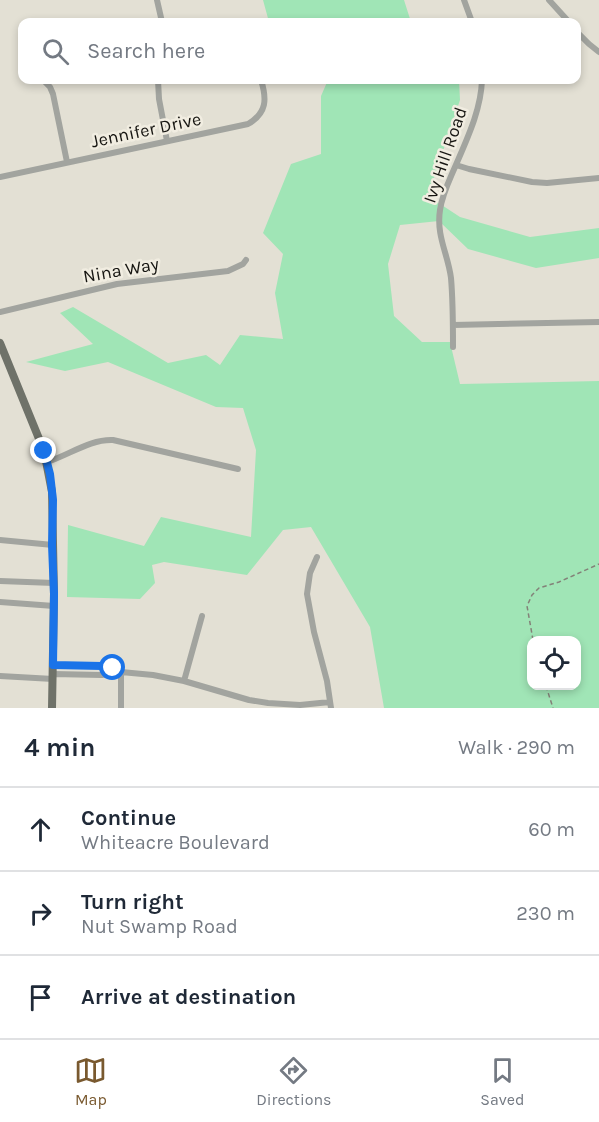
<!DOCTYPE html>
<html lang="en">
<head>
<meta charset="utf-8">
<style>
  body { margin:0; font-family:Karla,sans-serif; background:#f2f2f3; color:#1f2937 }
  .controls { position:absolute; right:18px; bottom:18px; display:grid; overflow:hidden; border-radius:12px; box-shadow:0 3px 9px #0003 }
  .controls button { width:54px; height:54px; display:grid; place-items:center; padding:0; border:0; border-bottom:2px solid #e0e1e3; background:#fff; color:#1f2937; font:30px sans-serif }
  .stop { position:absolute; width:18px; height:18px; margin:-14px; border:4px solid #1a73e8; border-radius:50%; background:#fff }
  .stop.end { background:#1a73e8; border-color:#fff; box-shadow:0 2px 6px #0008 }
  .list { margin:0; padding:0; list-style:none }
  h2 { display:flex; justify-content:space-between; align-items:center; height:78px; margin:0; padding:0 24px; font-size:26px }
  h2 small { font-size:20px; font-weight:400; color:#747a83 }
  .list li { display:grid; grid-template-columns:39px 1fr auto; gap:18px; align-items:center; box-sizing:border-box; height:84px; padding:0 24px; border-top:2px solid #e0e1e3 }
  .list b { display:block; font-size:22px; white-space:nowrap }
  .list p { margin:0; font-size:20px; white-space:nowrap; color:#747a83 }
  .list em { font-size:20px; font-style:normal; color:#747a83 }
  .icon { flex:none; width:33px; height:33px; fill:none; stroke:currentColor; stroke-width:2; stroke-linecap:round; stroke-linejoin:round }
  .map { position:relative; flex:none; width:599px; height:708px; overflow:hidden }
  .search { position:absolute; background:#fff; box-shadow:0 3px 9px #0003; left:18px; right:18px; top:18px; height:66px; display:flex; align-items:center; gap:15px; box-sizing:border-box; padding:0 21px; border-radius:12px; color:#747a83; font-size:22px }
  .sheet { height:330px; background:#fff }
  nav { display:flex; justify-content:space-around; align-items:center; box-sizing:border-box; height:84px; border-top:2px solid #e0e1e3; background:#fff; font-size:16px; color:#747a83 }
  nav a { display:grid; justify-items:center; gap:3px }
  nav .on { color:#79592f }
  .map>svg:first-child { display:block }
  .green { fill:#a0e5b6; fill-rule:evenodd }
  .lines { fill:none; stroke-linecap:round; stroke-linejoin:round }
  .path { stroke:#838178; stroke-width:1.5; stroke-dasharray:4.5 3; stroke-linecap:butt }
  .minor { stroke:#a2a49f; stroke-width:6 }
  .major { stroke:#6f7269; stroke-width:8 }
  .route { stroke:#1a73e8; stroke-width:8 }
  .labels { text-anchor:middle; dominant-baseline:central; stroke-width:5; stroke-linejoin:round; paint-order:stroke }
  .street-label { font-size:18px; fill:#161511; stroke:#f1ede1 }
</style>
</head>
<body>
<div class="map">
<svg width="599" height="708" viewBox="0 0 599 708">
  <rect width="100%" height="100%" fill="#e3e0d4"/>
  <!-- green -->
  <path class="green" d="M263,0h141l7,22h-142z
    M328,80h131l1,20 -32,96 32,21 70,20 69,-9v30l-63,10 -68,-19 -29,-28 -39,4 -12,39 6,52 28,26h28l10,42 139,-3v327h-215l-14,-81 -59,-100 -28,3 -36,45 -83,-13 -12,3 3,18 -15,16 -73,-2 1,-72 76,21 17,-29 90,20 5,-87 -13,-42 -27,-1 -108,-45 -43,9 -39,-9 67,-18 -33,-31 13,-6 95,56 38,-8 14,10 20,-30 43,4 -8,-46 8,-39 -20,-21 28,-69 30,-10v-58zM532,640h44v46h-44z"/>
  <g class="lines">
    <!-- path -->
    <path class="path" d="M533,640l-6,-34 5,-11 7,-7 20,-6 40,-18
      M546,686l7,22"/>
    <!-- minor -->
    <path class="minor" d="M157,0l5,22
      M464,0l8,22
      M549,0l20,22
      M576,31l13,13 10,8
      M43,80l7,7 3,7 14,68
      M158,80l1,19 8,42
      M456,165l13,4 63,13 15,1 52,-5
      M0,177l248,-53c19,-11 19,-25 13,-44
      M0,312l117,-28 111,-13 15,-7 3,-4
      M453,325l146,-3
      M453,347c0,-23 0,-46 -2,-69 -3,-24 -15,-42 -11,-68 2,-15 9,-29 15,-43 12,-28 26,-57 27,-87
      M47,462c22,-7 43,-23 66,-22l125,29
      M0,540l53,5
      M317,557l-7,16 -3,21 7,38 13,49 4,27
      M0,581l54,2
      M0,602l54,4
      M53,665l49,1 11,2 8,4 32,3 31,6 65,19 19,3 32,2 30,-3
      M53,674l49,1 19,-3
      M0,676l53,3
      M184,681l18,-65
      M121,708v-36"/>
    <!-- major -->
    <path class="major" d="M0,343l44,108 8,41 2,102 -2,114"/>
  </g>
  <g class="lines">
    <!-- route -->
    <path class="route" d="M44,451l6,23 3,26 -1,45 2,49 -1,71 49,1 11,2"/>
  </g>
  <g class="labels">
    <!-- street labels -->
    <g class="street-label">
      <text transform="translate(146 130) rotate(-12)">Jennifer Drive</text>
      <text transform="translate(445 155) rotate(-71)">Ivy Hill Road</text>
      <text transform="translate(121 270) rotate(-10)">Nina Way</text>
    </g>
  </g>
</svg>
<div class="controls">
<button><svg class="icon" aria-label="locate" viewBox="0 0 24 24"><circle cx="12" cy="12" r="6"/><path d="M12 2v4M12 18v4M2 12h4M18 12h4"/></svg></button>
</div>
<div class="stop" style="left:113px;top:668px"></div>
<div class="stop end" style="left:44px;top:451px"></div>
<div class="search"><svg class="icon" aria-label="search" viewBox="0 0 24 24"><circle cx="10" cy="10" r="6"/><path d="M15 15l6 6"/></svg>Search here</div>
</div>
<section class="sheet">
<h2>4 min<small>Walk · 290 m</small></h2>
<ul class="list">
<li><svg class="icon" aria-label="ahead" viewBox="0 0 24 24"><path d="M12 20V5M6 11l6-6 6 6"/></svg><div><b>Continue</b><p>Whiteacre Boulevard</p></div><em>60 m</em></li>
<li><svg class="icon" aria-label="right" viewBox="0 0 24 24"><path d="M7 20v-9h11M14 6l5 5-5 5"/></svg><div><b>Turn right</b><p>Nut Swamp Road</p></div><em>230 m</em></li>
<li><svg class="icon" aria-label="arrive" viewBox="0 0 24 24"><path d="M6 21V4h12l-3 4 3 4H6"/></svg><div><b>Arrive at destination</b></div></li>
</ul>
</section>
<nav>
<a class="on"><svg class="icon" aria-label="map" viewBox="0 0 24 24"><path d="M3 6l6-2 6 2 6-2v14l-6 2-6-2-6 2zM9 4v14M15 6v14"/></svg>Map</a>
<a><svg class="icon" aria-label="directions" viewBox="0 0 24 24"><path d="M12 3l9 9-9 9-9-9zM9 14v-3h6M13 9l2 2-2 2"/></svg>Directions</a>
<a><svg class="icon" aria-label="saved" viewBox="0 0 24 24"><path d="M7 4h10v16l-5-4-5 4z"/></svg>Saved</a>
</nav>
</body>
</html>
